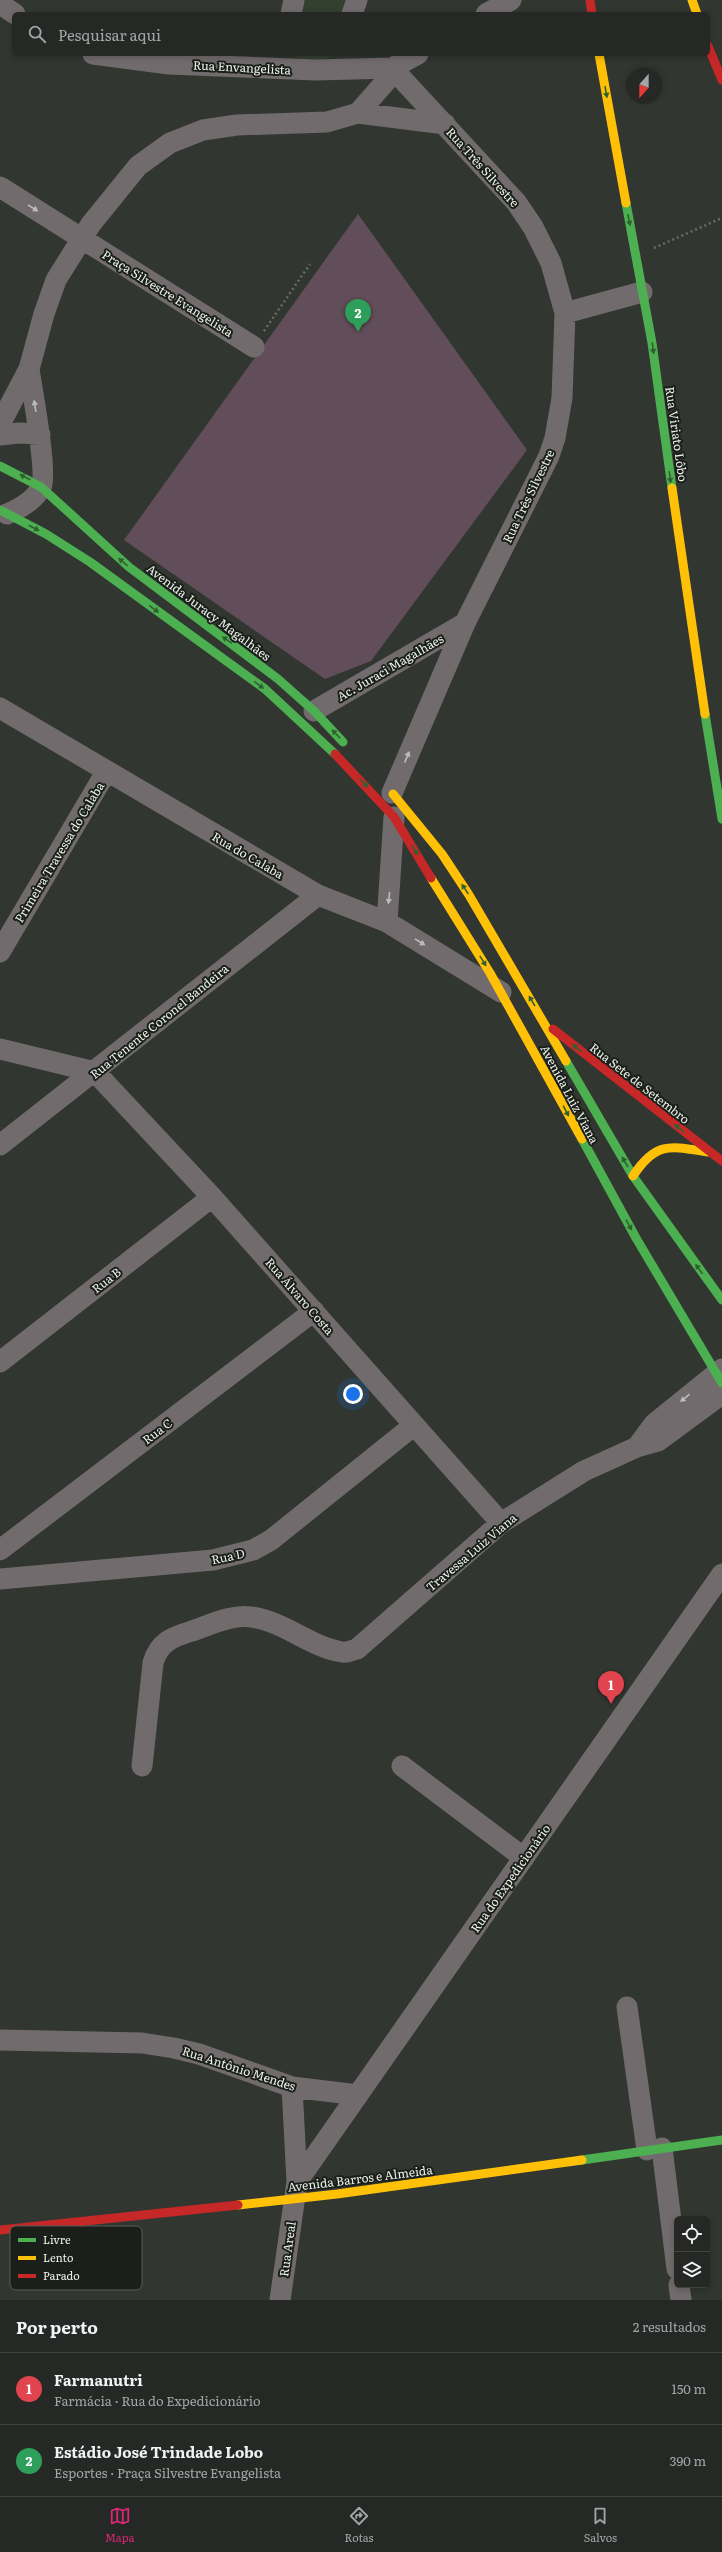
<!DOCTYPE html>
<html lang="pt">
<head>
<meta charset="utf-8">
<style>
  body { margin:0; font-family:Literata,serif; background:#2d302c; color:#f1f3f6 }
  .controls { position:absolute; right:12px; bottom:12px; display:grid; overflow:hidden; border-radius:6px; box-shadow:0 2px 6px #0003 }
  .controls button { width:36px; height:36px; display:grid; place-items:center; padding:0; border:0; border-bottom:1px solid #424441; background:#252824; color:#f1f3f6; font:20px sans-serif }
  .compass { position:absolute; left:626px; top:68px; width:36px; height:36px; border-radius:50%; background:#252824; box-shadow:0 2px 6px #0003; rotate:201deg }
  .you { position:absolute; left:353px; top:1394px; width:14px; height:14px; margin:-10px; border:3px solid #fff; border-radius:50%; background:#1a73e8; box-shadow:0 0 0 6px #1a73e833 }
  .badge { display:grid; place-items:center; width:26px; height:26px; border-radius:50%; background:#db2777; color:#fff; font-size:13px; font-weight:700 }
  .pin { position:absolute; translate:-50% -33px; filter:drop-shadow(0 1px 2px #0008) }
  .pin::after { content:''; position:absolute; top:21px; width:14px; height:12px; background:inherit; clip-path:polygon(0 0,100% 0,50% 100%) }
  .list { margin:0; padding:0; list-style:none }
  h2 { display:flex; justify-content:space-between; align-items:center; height:52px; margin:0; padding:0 16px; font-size:17px }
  h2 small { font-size:13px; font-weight:400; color:#a3a6a6 }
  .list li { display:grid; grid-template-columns:26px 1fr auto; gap:12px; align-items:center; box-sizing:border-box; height:72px; padding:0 16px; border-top:1px solid #424441 }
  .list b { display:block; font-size:15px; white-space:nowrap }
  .list p { margin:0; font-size:13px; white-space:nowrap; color:#a3a6a6 }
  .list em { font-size:13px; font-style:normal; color:#a3a6a6 }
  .icon { flex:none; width:22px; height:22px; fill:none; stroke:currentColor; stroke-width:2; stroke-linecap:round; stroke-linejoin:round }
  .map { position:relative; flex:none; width:722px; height:2300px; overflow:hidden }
  .search { position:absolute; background:#252824; box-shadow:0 2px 6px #0003; left:12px; right:12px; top:12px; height:44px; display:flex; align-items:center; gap:10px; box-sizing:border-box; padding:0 14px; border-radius:6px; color:#a3a6a6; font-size:15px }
  .sheet { height:196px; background:#252824 }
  nav { display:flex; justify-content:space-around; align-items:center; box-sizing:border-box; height:56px; border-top:1px solid #424441; background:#252824; font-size:11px; color:#a3a6a6 }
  nav a { display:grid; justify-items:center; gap:2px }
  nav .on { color:#db2777 }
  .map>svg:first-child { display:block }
  .built { fill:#334030 }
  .pitch { fill:#624e5a }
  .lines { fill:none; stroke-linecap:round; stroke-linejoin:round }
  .path { stroke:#6c6969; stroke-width:2.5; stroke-dasharray:2 3; stroke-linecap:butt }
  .street { stroke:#726b6e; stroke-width:21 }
  .fast { stroke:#4caf50; stroke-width:9 }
  .slow { stroke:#ffc107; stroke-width:9 }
  .jam { stroke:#c62828; stroke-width:9 }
  .oneway { fill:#306032 }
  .oneway2 { fill:#bbbcb8 }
  .labels { text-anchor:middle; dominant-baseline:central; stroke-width:4; stroke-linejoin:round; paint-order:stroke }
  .street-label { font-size:12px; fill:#ecf2ea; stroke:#1a1f19 }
  .key { fill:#1a1f19; stroke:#595e58; stroke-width:1 }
  .key-label { font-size:11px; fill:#ecf2ea }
</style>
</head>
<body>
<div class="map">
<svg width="722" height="2300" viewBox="0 0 722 2300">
  <rect width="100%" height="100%" fill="#313630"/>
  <!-- built -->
  <path class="built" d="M302,0h50l-5,14h-50z
    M295,54h36l-4,6 -27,1z"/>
  <!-- pitch -->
  <path class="pitch" d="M358,214l169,236 -156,211 -46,18 -201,-139z"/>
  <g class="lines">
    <!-- path -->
    <path class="path" d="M654,248l68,-30
      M264,331l46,-67"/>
    <!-- street -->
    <path class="street" d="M0,4l15,10
      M291,14l3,-14
      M352,14l5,-14
      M486,14l25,-14
      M93,54l76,10 146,6 77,-2 26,-14
      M392,68l124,134 17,25 18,36 14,50 -3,85 -7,40 -6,18 -84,167 -73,170
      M358,113l87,11
      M0,187l254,160
      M565,313l77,-21
      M0,424l29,-55 15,-55 12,-34 35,-56 47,-58 32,-23 33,-13 34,-5 90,-3 31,-9 37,-42
      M0,435l19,-2 21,1
      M7,514c12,-5 27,-14 34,-26 7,-14 -9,-99 -12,-119
      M0,708l318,187 69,27 114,70
      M314,711l151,-88
      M387,922l7,-105
      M0,952l106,-180
      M0,1049l95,23 117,125 289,326
      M0,1145l318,-250
      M0,1362l212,-165
      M637,1447l17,-23 68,-55
      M0,1550l314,-239
      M0,1579l213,-19 40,-10 18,-10 142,-114
      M142,1766l11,-103c6,-21 19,-26 39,-32 18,-6 40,-17 59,-14 33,4 59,30 91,35 5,1 10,-2 15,-3l144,-126 83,-52 53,-24 21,-6 64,-47
      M402,1766l122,92
      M627,2007l20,143
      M0,2040l142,3 32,5 25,6 93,33 66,8
      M662,2148l15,121
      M297,2182l425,-608
      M679,2285l2,15
      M280,2300l17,-118 -5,-95"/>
    <!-- fast -->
    <path class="fast" d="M626,203l26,140 20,145
      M0,466l41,21 88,80 149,112 36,32 29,31
      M0,510l46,24 44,28 175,127 70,65
      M705,714l17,105
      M566,1061l67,115 89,124
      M582,1139l54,99 86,145
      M582,2160l140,-20"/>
    <!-- slow -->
    <path class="slow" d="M692,0l5,14
      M599,54l27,149
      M672,488l33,226
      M393,794l49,60 27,41 97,166
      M431,878l59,95 92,166
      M633,1176c23,-35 37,-30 75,-24
      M238,2205l99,-11 245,-34"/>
    <!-- jam -->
    <path class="jam" d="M590,0l2,14
      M708,46l14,34
      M335,754l59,63 37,61
      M553,1029l169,132
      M0,2230l238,-25"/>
  </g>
  <!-- one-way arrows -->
  <defs><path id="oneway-solid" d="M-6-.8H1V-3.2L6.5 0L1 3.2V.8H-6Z"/></defs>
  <g class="oneway">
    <use href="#oneway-solid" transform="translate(606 92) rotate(80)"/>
    <use href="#oneway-solid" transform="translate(629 220) rotate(79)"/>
    <use href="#oneway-solid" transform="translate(653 348) rotate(82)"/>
    <use href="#oneway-solid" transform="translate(25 477) rotate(-153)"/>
    <use href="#oneway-solid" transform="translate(670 477) rotate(83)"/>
    <use href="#oneway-solid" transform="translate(34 528) rotate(28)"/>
    <use href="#oneway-solid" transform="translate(123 562) rotate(-140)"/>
    <use href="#oneway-solid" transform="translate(154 609) rotate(36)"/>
    <use href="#oneway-solid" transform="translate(227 640) rotate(-145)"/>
    <use href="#oneway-solid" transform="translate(259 685) rotate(36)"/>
    <use href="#oneway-solid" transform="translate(336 734) rotate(-134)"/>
    <use href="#oneway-solid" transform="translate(364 783) rotate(46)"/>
    <use href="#oneway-solid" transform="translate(415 850) rotate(59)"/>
    <use href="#oneway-solid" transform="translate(465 889) rotate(-124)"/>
    <use href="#oneway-solid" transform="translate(483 961) rotate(58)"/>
    <use href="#oneway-solid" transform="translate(532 1001) rotate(-121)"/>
    <use href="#oneway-solid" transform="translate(577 1048) rotate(-142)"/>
    <use href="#oneway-solid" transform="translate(566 1111) rotate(62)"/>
    <use href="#oneway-solid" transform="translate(679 1128) rotate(-142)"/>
    <use href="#oneway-solid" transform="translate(625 1162) rotate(-120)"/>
    <use href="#oneway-solid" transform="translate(629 1225) rotate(61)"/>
    <use href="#oneway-solid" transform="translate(699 1269) rotate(-126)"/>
  </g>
  <g class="oneway2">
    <use href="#oneway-solid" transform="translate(33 208) rotate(32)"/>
    <use href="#oneway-solid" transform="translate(35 406) rotate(-99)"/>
    <use href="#oneway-solid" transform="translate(407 757) rotate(-67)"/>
    <use href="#oneway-solid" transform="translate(389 898) rotate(96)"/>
    <use href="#oneway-solid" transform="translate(420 942) rotate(32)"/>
    <use href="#oneway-solid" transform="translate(685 1398) rotate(141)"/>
  </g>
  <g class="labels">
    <!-- street labels -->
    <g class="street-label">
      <text transform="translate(242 67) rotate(3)">Rua Envangelista</text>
      <text transform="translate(483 167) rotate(48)">Rua Três Silvestre</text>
      <text transform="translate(168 293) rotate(32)">Praça Silvestre Evangelista</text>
      <text transform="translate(677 434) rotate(82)">Rua Viriato Lôbo</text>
      <text transform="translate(528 496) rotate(-64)">Rua Três Silvestre</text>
      <text transform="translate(209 612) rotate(37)">Avenida Juracy Magalhães</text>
      <text transform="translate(390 667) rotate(-30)">Ac. Juraci Magalhães</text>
      <text transform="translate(59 852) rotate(-59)">Primeira Travessa do Calaba</text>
      <text transform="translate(248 855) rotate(30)">Rua do Calaba</text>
      <text transform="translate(159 1021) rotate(-39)">Rua Tenente Coronel Bandeira</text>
      <text transform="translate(640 1083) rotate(38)">Rua Sete de Setembro</text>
      <text transform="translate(570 1094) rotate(62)">Avenida Luiz Viana</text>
      <text transform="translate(106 1280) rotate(-38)">Rua B</text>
      <text transform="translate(300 1296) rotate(49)">Rua Álvaro Costa</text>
      <text transform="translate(157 1431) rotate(-37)">Rua C</text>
      <text transform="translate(471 1552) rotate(-40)">Travessa Luiz Viana</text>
      <text transform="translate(228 1556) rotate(-12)">Rua D</text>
      <text transform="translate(510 1878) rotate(-55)">Rua do Expedicionário</text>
      <text transform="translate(239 2068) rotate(18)">Rua Antônio Mendes</text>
      <text transform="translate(360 2178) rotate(-7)">Avenida Barros e Almeida</text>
      <text transform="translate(287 2249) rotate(-82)">Rua Areal</text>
    </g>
  </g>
  <!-- legend -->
  <rect x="10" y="2226" width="132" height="64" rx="6" class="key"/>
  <rect x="18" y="2238" width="18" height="4" fill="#4caf50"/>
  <rect x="18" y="2256" width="18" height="4" fill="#ffc107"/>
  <rect x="18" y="2274" width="18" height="4" fill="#c62828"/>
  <g class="key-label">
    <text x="43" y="2244">Livre</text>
    <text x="43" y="2262">Lento</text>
    <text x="43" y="2280">Parado</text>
  </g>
</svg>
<div class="controls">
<button><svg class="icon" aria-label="locate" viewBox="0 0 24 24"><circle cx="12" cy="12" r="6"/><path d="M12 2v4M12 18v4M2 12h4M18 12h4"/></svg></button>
<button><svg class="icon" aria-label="layers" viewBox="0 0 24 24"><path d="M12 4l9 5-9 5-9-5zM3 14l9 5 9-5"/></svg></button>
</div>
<svg class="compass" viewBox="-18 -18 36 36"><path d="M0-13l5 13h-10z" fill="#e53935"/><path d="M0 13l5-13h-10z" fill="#a3a6a6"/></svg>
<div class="you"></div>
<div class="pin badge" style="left:611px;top:1704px;background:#e0444e">1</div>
<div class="pin badge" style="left:358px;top:332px;background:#2e9e5b">2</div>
<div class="search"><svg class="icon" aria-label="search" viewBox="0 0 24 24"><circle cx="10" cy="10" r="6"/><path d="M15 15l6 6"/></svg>Pesquisar aqui</div>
</div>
<section class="sheet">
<h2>Por perto<small>2 resultados</small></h2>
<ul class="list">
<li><span class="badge" style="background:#e0444e">1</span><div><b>Farmanutri</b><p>Farmácia · Rua do Expedicionário</p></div><em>150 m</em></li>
<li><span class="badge" style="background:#2e9e5b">2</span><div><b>Estádio José Trindade Lobo</b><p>Esportes · Praça Silvestre Evangelista</p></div><em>390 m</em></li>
</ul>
</section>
<nav>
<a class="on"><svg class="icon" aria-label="map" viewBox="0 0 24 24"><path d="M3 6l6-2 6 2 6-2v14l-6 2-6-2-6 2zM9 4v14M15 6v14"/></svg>Mapa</a>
<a><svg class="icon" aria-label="directions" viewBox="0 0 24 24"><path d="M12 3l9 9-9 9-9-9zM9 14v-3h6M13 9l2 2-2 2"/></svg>Rotas</a>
<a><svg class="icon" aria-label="saved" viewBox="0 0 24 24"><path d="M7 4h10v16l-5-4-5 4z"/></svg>Salvos</a>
</nav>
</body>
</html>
